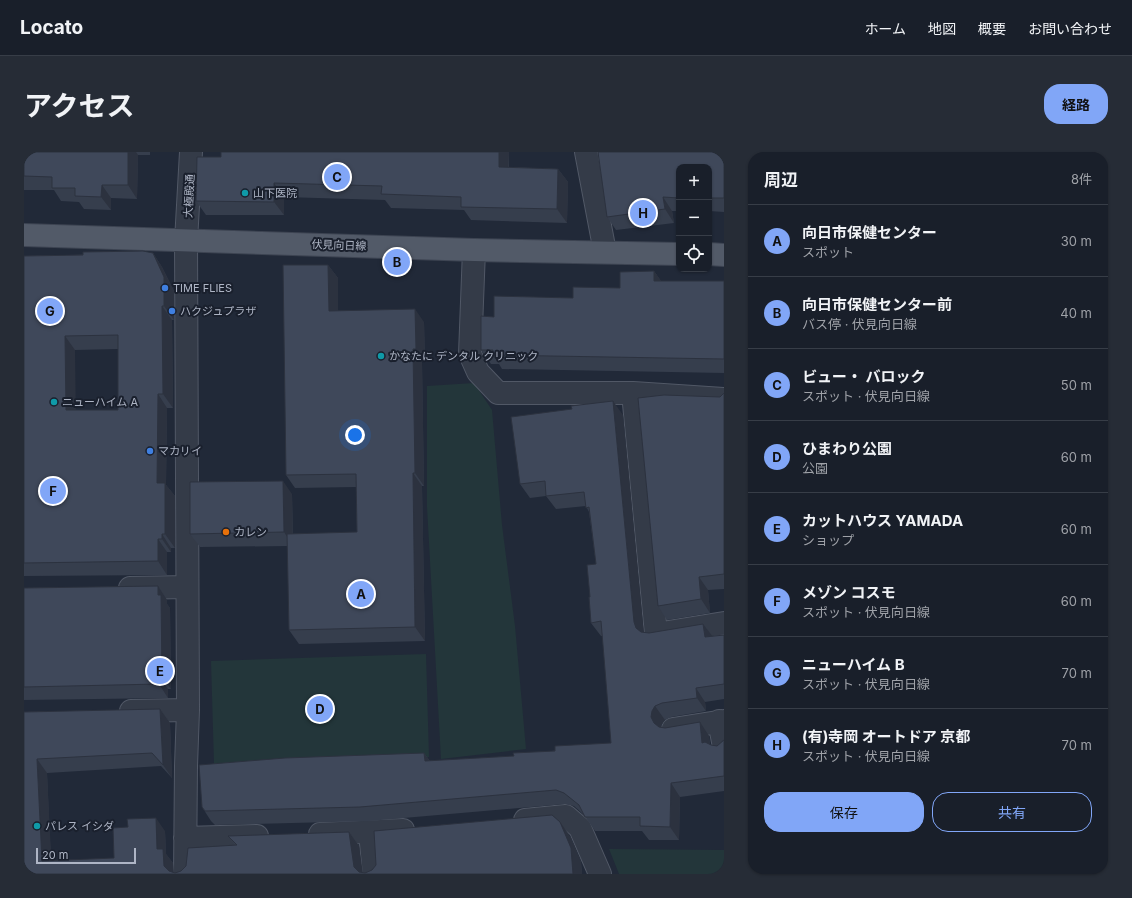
<!DOCTYPE html>
<html lang="ja">
<head>
<meta charset="utf-8">
<style>
  body { margin:0; font-family:Inter,"Noto Sans JP",sans-serif; background:#262c36; color:#f1f3f6 }
  .controls { position:absolute; right:12px; top:12px; display:grid; overflow:hidden; border-radius:8px; box-shadow:0 1px 3px #0004 }
  .controls button { width:36px; height:36px; display:grid; place-items:center; padding:0; border:0; border-bottom:1px solid #373d47; background:#191f2a; color:#f1f3f6; font:20px sans-serif }
  .scale { position:absolute; left:12px; bottom:10px; width:100px; box-sizing:border-box; padding-left:4px; border:2px solid #aeb5c5; border-top:0; font-size:11px; line-height:14px; white-space:nowrap; color:#aeb5c5; -webkit-text-stroke:3px #1a202d; paint-order:stroke }
  .you { position:absolute; left:331px; top:283px; width:14px; height:14px; margin:-10px; border:3px solid #fff; border-radius:50%; background:#1a73e8; box-shadow:0 0 0 6px #1a73e833 }
  .badge { display:grid; place-items:center; width:26px; height:26px; border-radius:50%; background:#81a6f7; color:#111; font-size:13px; font-weight:700 }
  .pin { position:absolute; translate:-50% -50%; border:2px solid #fff; box-shadow:0 1px 4px #0006 }
  .list { margin:0; padding:0; list-style:none }
  h2 { display:flex; justify-content:space-between; align-items:center; height:52px; margin:0; padding:0 16px; font-size:17px }
  h2 small { font-size:13px; font-weight:400; color:#9fa2a8 }
  .list li { display:grid; grid-template-columns:26px 1fr auto; gap:12px; align-items:center; box-sizing:border-box; height:72px; padding:0 16px; border-top:1px solid #373d47 }
  .list b { display:block; font-size:15px; white-space:nowrap }
  .list p { margin:0; font-size:13px; white-space:nowrap; color:#9fa2a8 }
  .list em { font-size:13px; font-style:normal; color:#9fa2a8 }
  .actions { display:flex; gap:8px; padding:12px 16px }
  .actions a { flex:1; padding:9px 0; border:1px solid #81a6f7; border-radius:16px; text-align:center; font-size:14px; color:#81a6f7 }
  .actions .main { background:#81a6f7; color:#111 }
  .icon { flex:none; width:22px; height:22px; fill:none; stroke:currentColor; stroke-width:2; stroke-linecap:round; stroke-linejoin:round }
  .map { position:relative; flex:none; width:700px; height:722px; overflow:hidden; border-radius:16px }
  header { display:flex; align-items:center; gap:24px; box-sizing:border-box; height:56px; padding:0 20px; background:#191f2a; border-bottom:1px solid #373d47 }
  header strong { font-size:19px }
  nav { display:flex; gap:22px; margin-inline-start:auto; font-size:14px }
  .intro { display:flex; align-items:center; justify-content:space-between; box-sizing:border-box; height:96px; padding:0 24px }
  h1 { margin:0; font-size:28px }
  .button { padding:10px 18px; border-radius:16px; background:#81a6f7; color:#111; font-size:14px; font-weight:700 }
  main { display:flex; gap:24px; padding:0 24px }
  aside { flex:1; background:#191f2a; border-radius:16px; box-shadow:0 1px 3px #0004 }
  .map>svg:first-child { display:block }
  .green { fill:#23363a }
  .lines { fill:none; stroke-linecap:round; stroke-linejoin:round }
  .minor-casing { stroke:#515866; stroke-width:24 }
  .major-casing { stroke:#3d4452; stroke-width:24 }
  .minor { stroke:#343b48; stroke-width:22 }
  .major { stroke:#525a68; stroke-width:22 }
  .wall { fill:#363e4d; fill-rule:evenodd }
  .shaded-wall { fill:#2c323f }
  .building { fill:#3f485a; stroke:#2c323f; fill-rule:evenodd }
  .culture-dot { fill:#0f9aa8; stroke:#1a202d; stroke-width:1.5 }
  .shop-dot { fill:#3f7fe0; stroke:#1a202d; stroke-width:1.5 }
  .food-dot { fill:#e8710a; stroke:#1a202d; stroke-width:1.5 }
  .labels { text-anchor:middle; dominant-baseline:central; stroke-width:4; stroke-linejoin:round; paint-order:stroke }
  .poi-label { font-size:11px; fill:#aeb5c5; stroke:#1a202d; text-anchor:start }
  .street-label { font-size:11px; fill:#aeb5c5; stroke:#1a202d }
</style>
</head>
<body>
<header>
<strong>Locato</strong>
<nav><a>ホーム</a><a>地図</a><a>概要</a><a>お問い合わせ</a></nav>
</header>
<div class="intro"><h1>アクセス</h1><a class="button">経路</a></div>
<main>
<div class="map">
<svg width="700" height="722" viewBox="0 0 700 722">
  <rect width="100%" height="100%" fill="#212938"/>
  <!-- green -->
  <path class="green" d="M450,231l18,27 10,115 13,101 11,123 -85,10 -14,-252v-121z
    M402,502l3,103 -215,7 -3,-103z
    M585,697l115,1v24h-105z"/>
  <g class="lines">
    <!-- minor casing -->
    <g class="minor-casing">
      <path id="minor" d="M562,0l19,100
        M450,98l-4,104 8,18 20,21h135l91,6
        M609,241l23,241 68,-11
        M106,436l57,-1
        M107,559l57,-1
        M695,569l5,26
        M649,577l51,-8
        M501,668l41,-4 14,12 20,46
        M346,681l4,41
        M296,682l83,-4
        M161,686l72,-2
        M161,722l1,-108 2,-56 -2,-469 5,-89"/>
    </g>
    <!-- major casing -->
    <g class="major-casing">
      <path id="major" d="M0,83l450,15 205,4
        M685,102l15,1"/>
    </g>
    <!-- minor -->
    <use href="#minor" class="minor"/>
    <!-- major -->
    <use href="#major" class="major"/>
  </g>
  <!-- wall -->
  <path class="wall" d="M0,0h126v3h-12l-1,44 -26,-1v12l-27,-1 -5,-7 -18,-1 -7,-11h-30z
    M485,0v15l49,2 10,13 -1,41 -96,-3 -7,-10 -73,-2 -6,-8 -101,-3v18h-78l-10,-14 25,-44z
    M574,0h126v60l-15,-1v-44h-30v44h-7l2,12 -58,7 -9,-13z
    M129,101l9,14 12,24v29h-2l1,88h-6l-1,77 9,11v52h-4v4h-4v23l-143,1v-320zM94,197v61h-43v-60z
    M304,113l10,13v33l86,11 1,40h-3l2,124h-2l3,155 -126,3 -10,-14 -1,-84 -88,1 -10,-13 102,-40 1,40 64,-2 -1,-45 -61,1 -9,-13z
    M630,119l7,10h63v92l-222,-4 -3,-5h-8l-10,-14 13,-33 79,-19 47,-10z
    M700,241v196l-16,1 2,23 -43,7 -9,-14 62,-209z
    M599,263l20,217 6,1 54,-9 9,12 12,-1v64l-19,3 1,9 -35,6 -6,3 -4,5v2l48,9 1,9h1l6,1 7,-6v51l-44,6 -1,43h-30l-7,-9h-47l-11,-16 -10,-9 -9,-2 -196,17 -154,4 -4,-4 -9,-14 222,-54 6,8 84,-5 97,-13 -8,-107h-2l-10,-13 -1,-26 6,-33 -7,-52 -3,-6 -30,3 -10,-13 -16,2 -10,-14z
    M134,434l9,14v4l3,4 1,81h-3v9l-144,2v-112z
    M136,557l10,14 2,55 -11,-12 -114,7 4,88 63,-3 51,-27 1,23 7,9v9l2,1 6,-2 54,-26 -7,-9 121,-4 10,14 3,26 3,1 205,-37 11,26 1,12h-558v-162z"/>
  <!-- shaded-wall -->
  <path class="shaded-wall" d="M104,0h8l2,3 -1,44 -9,-14z
    M475,0h10l-1,28 -9,-13z
    M534,17l10,13 -1,41 -10,-14z
    M250,31l10,14v18l-10,-13z
    M78,33l9,13v12l-10,-13z
    M639,45l9,14 2,12 -9,-14z
    M129,101l9,14 12,24v29l-10,-14z
    M304,113l10,13v47l-9,-14z
    M630,119l10,14 -10,-4z
    M138,154l10,14 1,88 -10,-14z
    M391,157l9,13 1,40 -9,-13z
    M41,184l10,14 1,74 -10,-14z
    M389,197l9,13 2,124 -9,-13z
    M134,242l9,14 -1,77 9,11v52l-10,-14 -8,-51z
    M589,249l10,14 21,220 -8,-7 -2,-6z
    M389,321l9,13 3,155 -10,-14z
    M259,329l9,13 1,52 -9,-14z
    M138,382l9,14v4l-9,-13z
    M134,387l9,13v23l-9,-14z
    M675,425l9,13 2,23 -9,-14z
    M134,434l9,14v4l3,4 1,81 -9,-13z
    M679,472l10,13h-8z
    M134,524l10,13v9l-9,-14z
    M672,536l9,14 1,9 -9,-13z
    M631,554l10,14 -4,5v6l-7,-8 -3,-6 1,-6z
    M136,557l10,14 2,55 -9,-13z
    M676,570l9,14 2,20 -9,-13z
    M400,601l10,14 -9,-6z
    M13,607l10,14 5,101 -10,-13z
    M647,631l9,14 -1,43 -9,-13z
    M132,666l9,13 1,23 7,9 1,11h-4l-6,-8 -7,-17z
    M536,670l10,14 11,26 1,12h-9z
    M325,680l10,14 4,28h-4l-5,-7z"/>
  <!-- building -->
  <path class="building" d="M0,0h104v33h-26l-1,12 -26,-1v-8h-23v-11l-28,-1z
    M197,0h278v15l59,2 -1,40 -96,-2v-10l-80,-3 1,-8 -108,-3v19l-78,-1 1,-44h24z
    M574,0h126v46h-15v-31h-30v31l-16,-1 2,12 -58,8z
    M119,99l10,2 11,24v29h-2l1,88h-5l-1,89h8v51h-3v5h-4v22l-134,2v-307l59,-1v-3zM94,183v75h-52l-1,-74z
    M259,113h45l1,46 86,-2 1,40h-3l2,124h-2l2,154 -126,3 -2,-96 70,-2 -1,-58 -70,1z
    M630,119v10h70v78l-231,-4v-5h-12v-34l13,1v-21l79,2v-11l47,1v-16z
    M700,241v181l-25,3 2,22 -43,7 -20,-208 26,-3 56,2z
    M589,249l21,221 2,6 5,4 8,1 54,-9 2,13 19,-2v49l-28,4 1,10 -35,5 -7,3 -3,5 -1,6 3,6 5,4 6,1 35,-6 2,21 3,-1 6,3 6,1 7,-6v36l-53,7 -1,44 -30,-1v-9h-55l-6,-12 -15,-12 -8,-3 -196,17 -155,4 -3,-4 -3,-42 86,-7 139,-5 1,8 89,-5 -1,-3 42,-2v-5l56,-3 -10,-122 -10,2 -2,-26h1l-3,-32 9,-1 -7,-57 -3,1 -2,-16 -38,4 -1,-15 -25,3 -9,-67 61,-8 -1,-3z
    M259,329l1,51 -94,2v-52z
    M134,434v9h3l1,81h-4l1,8 -135,3v-99z
    M136,557l3,56 -11,-12 -115,6 5,102 72,-3 -1,-30 15,-1 -1,-8 29,-1 1,31h6l1,17 5,5 6,2 6,-2 5,-5 2,-18 49,-3 -9,-9 121,-4 5,35 5,5 6,1 7,-3 4,-5 -2,-34 178,-16 8,7 11,26 2,26h-549v-162z"/>
  <!-- markers -->
  <g class="culture-dot">
    <circle cx="221" cy="41" r="4"/>
    <circle cx="357" cy="204" r="4"/>
    <circle cx="30" cy="250" r="4"/>
    <circle cx="13" cy="674" r="4"/>
  </g>
  <g class="shop-dot">
    <circle cx="141" cy="136" r="4"/>
    <circle cx="148" cy="159" r="4"/>
    <circle cx="126" cy="299" r="4"/>
  </g>
  <circle class="food-dot" cx="202" cy="380" r="4"/>
  <g class="labels">
    <!-- poi labels -->
    <g class="poi-label">
      <text x="229" y="41">山下医院</text>
      <text x="149" y="136">TIME FLIES</text>
      <text x="156" y="159">ハクジュプラザ</text>
      <text x="365" y="204">かなたに デンタル クリニック</text>
      <text x="38" y="250">ニューハイム A</text>
      <text x="134" y="299">マカリイ</text>
      <text x="210" y="380">カレン</text>
      <text x="21" y="674">パレス イシダ</text>
    </g>
    <!-- street labels -->
    <g class="street-label">
      <text transform="translate(165 44) rotate(-87)">大極殿通</text>
      <text transform="translate(315 93) rotate(2)">伏見向日線</text>
    </g>
  </g>
</svg>
<div class="controls">
<button>+</button>
<button>−</button>
<button><svg class="icon" aria-label="locate" viewBox="0 0 24 24"><circle cx="12" cy="12" r="6"/><path d="M12 2v4M12 18v4M2 12h4M18 12h4"/></svg></button>
</div>
<div class="scale">20 m</div>
<div class="you"></div>
<div class="pin badge" style="left:337px;top:442px">A</div>
<div class="pin badge" style="left:373px;top:110px">B</div>
<div class="pin badge" style="left:313px;top:25px">C</div>
<div class="pin badge" style="left:296px;top:557px">D</div>
<div class="pin badge" style="left:136px;top:519px">E</div>
<div class="pin badge" style="left:29px;top:339px">F</div>
<div class="pin badge" style="left:26px;top:159px">G</div>
<div class="pin badge" style="left:619px;top:61px">H</div>
</div>
<aside>
<h2>周辺<small>8件</small></h2>
<ul class="list">
<li><span class="badge">A</span><div><b>向日市保健センター</b><p>スポット</p></div><em>30 m</em></li>
<li><span class="badge">B</span><div><b>向日市保健センター前</b><p>バス停 · 伏見向日線</p></div><em>40 m</em></li>
<li><span class="badge">C</span><div><b>ビュー・ バロック</b><p>スポット · 伏見向日線</p></div><em>50 m</em></li>
<li><span class="badge">D</span><div><b>ひまわり公園</b><p>公園</p></div><em>60 m</em></li>
<li><span class="badge">E</span><div><b>カットハウス YAMADA</b><p>ショップ</p></div><em>60 m</em></li>
<li><span class="badge">F</span><div><b>メゾン コスモ</b><p>スポット · 伏見向日線</p></div><em>60 m</em></li>
<li><span class="badge">G</span><div><b>ニューハイム B</b><p>スポット · 伏見向日線</p></div><em>70 m</em></li>
<li><span class="badge">H</span><div><b>(有)寺岡 オートドア 京都</b><p>スポット · 伏見向日線</p></div><em>70 m</em></li>
</ul>
<div class="actions"><a class="main">保存</a><a>共有</a></div>
</aside>
</main>
</body>
</html>
